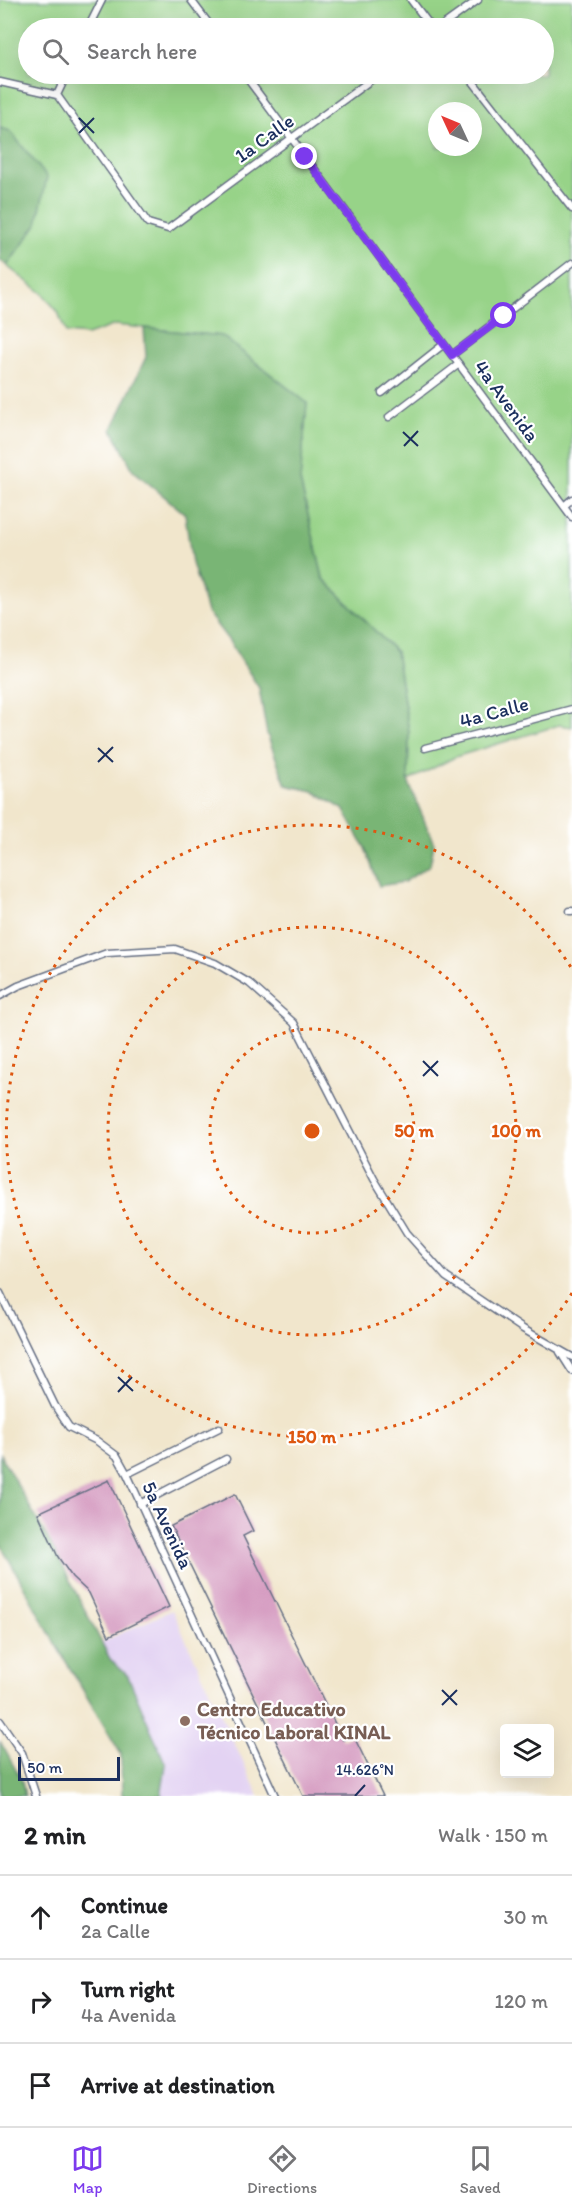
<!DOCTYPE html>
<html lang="en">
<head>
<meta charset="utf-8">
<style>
  body { margin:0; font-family:Itim,sans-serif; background:#f2f2f2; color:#202124 }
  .controls { position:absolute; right:18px; bottom:18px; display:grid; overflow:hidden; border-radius:6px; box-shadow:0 6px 24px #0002 }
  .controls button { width:54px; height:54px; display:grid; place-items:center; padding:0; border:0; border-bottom:2px solid #e0e0e0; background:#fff; color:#202124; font:30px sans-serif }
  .compass { position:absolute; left:428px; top:102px; width:54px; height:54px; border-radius:50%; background:#fff; box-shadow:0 6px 24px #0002; rotate:314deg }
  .scale { position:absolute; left:18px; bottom:15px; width:102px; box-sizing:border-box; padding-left:6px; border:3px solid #1b2f5e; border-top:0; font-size:16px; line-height:21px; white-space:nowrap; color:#1b2f5e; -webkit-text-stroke:4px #fff; paint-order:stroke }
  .stop { position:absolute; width:18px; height:18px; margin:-14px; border:4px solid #7c3aed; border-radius:50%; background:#fff }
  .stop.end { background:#7c3aed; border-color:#fff; box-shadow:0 2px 6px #0008 }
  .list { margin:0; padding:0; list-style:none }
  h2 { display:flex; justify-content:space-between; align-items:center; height:78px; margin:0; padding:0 24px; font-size:26px }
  h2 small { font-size:20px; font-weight:400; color:#757577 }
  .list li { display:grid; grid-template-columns:39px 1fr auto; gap:18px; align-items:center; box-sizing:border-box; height:84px; padding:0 24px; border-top:2px solid #e0e0e0 }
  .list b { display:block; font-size:22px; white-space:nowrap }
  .list p { margin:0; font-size:20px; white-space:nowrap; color:#757577 }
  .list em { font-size:20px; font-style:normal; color:#757577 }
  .icon { flex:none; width:33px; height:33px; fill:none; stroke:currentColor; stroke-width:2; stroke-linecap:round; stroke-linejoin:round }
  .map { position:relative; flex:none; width:572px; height:1796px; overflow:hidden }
  .search { position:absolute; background:#fff; box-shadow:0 6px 24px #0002; left:18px; right:18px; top:18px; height:66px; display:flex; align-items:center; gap:15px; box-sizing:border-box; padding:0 21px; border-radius:33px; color:#757577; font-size:22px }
  .sheet { height:330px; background:#fff }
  nav { display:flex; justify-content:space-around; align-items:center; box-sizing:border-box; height:84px; border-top:2px solid #e0e0e0; background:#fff; font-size:16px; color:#757577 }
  nav a { display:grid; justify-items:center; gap:3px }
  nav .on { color:#7c3aed }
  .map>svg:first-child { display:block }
  .built { fill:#e3d3f3 }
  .green { fill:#97d388; stroke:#598173; stroke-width:1.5; fill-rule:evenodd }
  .forest { fill:#79b574; stroke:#4a7269; stroke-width:1.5 }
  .building { fill:#d499bf }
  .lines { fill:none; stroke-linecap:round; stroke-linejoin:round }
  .service-casing { stroke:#666f84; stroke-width:9 }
  .service { stroke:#fff; stroke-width:6 }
  .route { stroke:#7c3aed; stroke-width:8 }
  .ticks { fill:none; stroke:#1b2f5e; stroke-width:2 }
  .ring { fill:none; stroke:#de5710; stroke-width:3; stroke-dasharray:3 6 }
  .education-dot { fill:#8d6e63; stroke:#fff; stroke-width:2 }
  .labels { text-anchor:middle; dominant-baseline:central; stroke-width:4.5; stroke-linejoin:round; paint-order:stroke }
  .street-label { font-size:20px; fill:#1b2f5e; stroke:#fff }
  .education-label { font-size:20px; font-weight:bold; fill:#785e54; stroke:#fff; text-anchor:start }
  .ticks-label { font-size:15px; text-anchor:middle; fill:#1b2f5e; stroke:#fff; stroke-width:4.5; stroke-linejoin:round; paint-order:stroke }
  .centre { fill:#de5710; stroke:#fff; stroke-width:3 }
  .ring-label { font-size:18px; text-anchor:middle; font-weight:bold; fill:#de5710; stroke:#fff; stroke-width:4.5; stroke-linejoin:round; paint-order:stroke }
</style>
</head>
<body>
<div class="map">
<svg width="572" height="1796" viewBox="0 0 572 1796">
  <rect width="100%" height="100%" fill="#fff"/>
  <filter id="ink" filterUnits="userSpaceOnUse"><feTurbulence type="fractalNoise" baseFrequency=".0167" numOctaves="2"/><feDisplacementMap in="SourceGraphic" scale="12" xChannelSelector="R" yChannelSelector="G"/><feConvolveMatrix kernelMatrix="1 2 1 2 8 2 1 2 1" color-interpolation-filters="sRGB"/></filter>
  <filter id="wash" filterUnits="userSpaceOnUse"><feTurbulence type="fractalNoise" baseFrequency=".008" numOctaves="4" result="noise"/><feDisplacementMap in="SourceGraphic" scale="24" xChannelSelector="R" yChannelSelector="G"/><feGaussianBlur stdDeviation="1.35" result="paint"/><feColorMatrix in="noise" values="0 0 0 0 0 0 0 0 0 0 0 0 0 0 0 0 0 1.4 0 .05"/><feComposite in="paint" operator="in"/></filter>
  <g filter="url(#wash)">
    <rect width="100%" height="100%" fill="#f1e6cc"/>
    <!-- built -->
    <path class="built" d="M172,1610l87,186h-98l5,-31 -38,-89 -18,-17 -8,-17z"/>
    <!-- green -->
    <path class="green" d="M0,0h572v727l-13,-2 -104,32 -47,24 1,-49 -13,-80 -73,-74 -23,-97 7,-78 -85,-67 -107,-11 -28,10 -21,-2 -8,-21 -16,-19 -35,-27 30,-42 -27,-93 -10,-3zM28,28h516v46h-516zM437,111h36v36h-36z"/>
    <!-- forest -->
    <path class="forest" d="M0,128l10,3 37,46 -10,47 -30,42 -7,-6z
      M144,328l78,8 85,67 -7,78 23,97 73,74 13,80 -1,49 26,63 -4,21 -26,17 -25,4 -14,-38 -22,-39 -30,-18 -27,-6 -19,-51 -8,-46 -30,-47 -22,-29 -15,-49 -7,-49 -52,-44 -21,-41 34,-72z
      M0,1454l57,101 53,104 18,17 38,89 -5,31h-39l-1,-42 -68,-114 -53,-97z
      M0,1741l22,40 3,15h-25z"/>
    <g id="blocks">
      <!-- building -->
      <path class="building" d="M109,1480l60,127 -60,29 -20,-43 -17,-16 -14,-20 -20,-44z
        M235,1494l18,37 -10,5 100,204 10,-5 30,61h-80l-132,-270z"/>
    </g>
  </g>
  <g filter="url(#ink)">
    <use href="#blocks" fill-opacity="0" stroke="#666f84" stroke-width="1.5"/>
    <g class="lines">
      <!-- service casing -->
      <g class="service-casing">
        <path id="service" d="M191,0l21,28
          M411,0l21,28
          M88,28l14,-28
          M439,28l39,-28
          M244,74l328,443
          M467,74l105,135
          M0,82l57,13 91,128 20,6 211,-155
          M57,95l10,-21
          M452,355l120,-92
          M382,393l62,-49
          M389,417l70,-53
          M564,506l8,-7
          M425,748l147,-39
          M570,911h2
          M0,996l18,-10 89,-33 68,-4 40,14 34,20 45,40 80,156 33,54 39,44 77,52 49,28
          M0,1293l55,113 14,21 28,14 20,15 10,18 148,322
          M560,1352l12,19
          M127,1474l92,-46
          M140,1504l86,-45
          M0,1721l22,32 14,43"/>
      </g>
      <!-- service -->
      <use href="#service" class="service"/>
    </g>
  </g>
  <g class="lines" filter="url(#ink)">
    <!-- route -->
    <path class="route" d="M305,157l147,198 52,-39"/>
  </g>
  <!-- ticks -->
  <path class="ticks" d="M79,118l15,15M79,133l15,-15M403,432l15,14M404,446l14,-15M98,748l15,14M98,762l15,-15M423,1061l15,15M423,1076l15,-15M118,1377l15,14M118,1392l14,-15M442,1690l15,15M442,1705l15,-15M355,1796l10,-11"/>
  <!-- distance rings -->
  <g class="ring">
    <circle cx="312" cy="1131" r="102"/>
    <circle cx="312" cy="1131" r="204"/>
    <path d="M572 1293A306 306 0 1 1 572 969"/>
  </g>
  <!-- markers -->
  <circle class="education-dot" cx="185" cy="1721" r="6"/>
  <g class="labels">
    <!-- street labels -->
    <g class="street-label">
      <text transform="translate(264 138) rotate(-36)">1a Calle</text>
      <text transform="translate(507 401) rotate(54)">4a Avenida</text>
      <text transform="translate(494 712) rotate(-15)">4a Calle</text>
      <text transform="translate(168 1525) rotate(65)">5a Avenida</text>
    </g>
    <!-- education labels -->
    <g class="education-label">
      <text x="197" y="1709">Centro Educativo<tspan x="197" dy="23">Técnico Laboral KINAL</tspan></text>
    </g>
  </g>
  <g class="ticks-label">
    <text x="365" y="1775">14.626°N</text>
  </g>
  <circle cx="312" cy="1131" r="9" class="centre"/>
  <g class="ring-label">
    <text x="414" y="1137">50 m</text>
    <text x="516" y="1137">100 m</text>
    <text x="312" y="1443">150 m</text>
  </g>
</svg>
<div class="controls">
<button><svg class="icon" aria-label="layers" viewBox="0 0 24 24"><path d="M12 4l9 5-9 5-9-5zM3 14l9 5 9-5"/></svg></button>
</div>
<svg class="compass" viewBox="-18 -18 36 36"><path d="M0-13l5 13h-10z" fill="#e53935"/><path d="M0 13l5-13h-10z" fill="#757577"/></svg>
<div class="scale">50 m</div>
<div class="stop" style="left:504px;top:316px"></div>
<div class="stop end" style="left:305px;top:157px"></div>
<div class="search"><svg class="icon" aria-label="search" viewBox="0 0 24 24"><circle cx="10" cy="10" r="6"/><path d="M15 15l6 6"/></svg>Search here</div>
</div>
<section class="sheet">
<h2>2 min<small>Walk · 150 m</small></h2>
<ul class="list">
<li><svg class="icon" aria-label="ahead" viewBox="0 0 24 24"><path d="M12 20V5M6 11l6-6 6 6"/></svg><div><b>Continue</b><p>2a Calle</p></div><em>30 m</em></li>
<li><svg class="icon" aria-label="right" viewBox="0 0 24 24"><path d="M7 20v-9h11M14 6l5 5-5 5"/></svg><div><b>Turn right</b><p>4a Avenida</p></div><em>120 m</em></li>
<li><svg class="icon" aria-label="arrive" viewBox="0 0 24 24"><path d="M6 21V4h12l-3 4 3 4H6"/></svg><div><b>Arrive at destination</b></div></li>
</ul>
</section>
<nav>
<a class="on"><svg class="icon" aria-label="map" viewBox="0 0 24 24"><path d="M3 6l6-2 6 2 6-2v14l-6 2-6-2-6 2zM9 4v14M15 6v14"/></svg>Map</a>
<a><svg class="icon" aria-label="directions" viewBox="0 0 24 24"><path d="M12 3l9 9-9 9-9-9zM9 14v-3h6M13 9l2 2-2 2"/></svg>Directions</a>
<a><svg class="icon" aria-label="saved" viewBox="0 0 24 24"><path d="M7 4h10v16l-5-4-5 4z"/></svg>Saved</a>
</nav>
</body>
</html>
